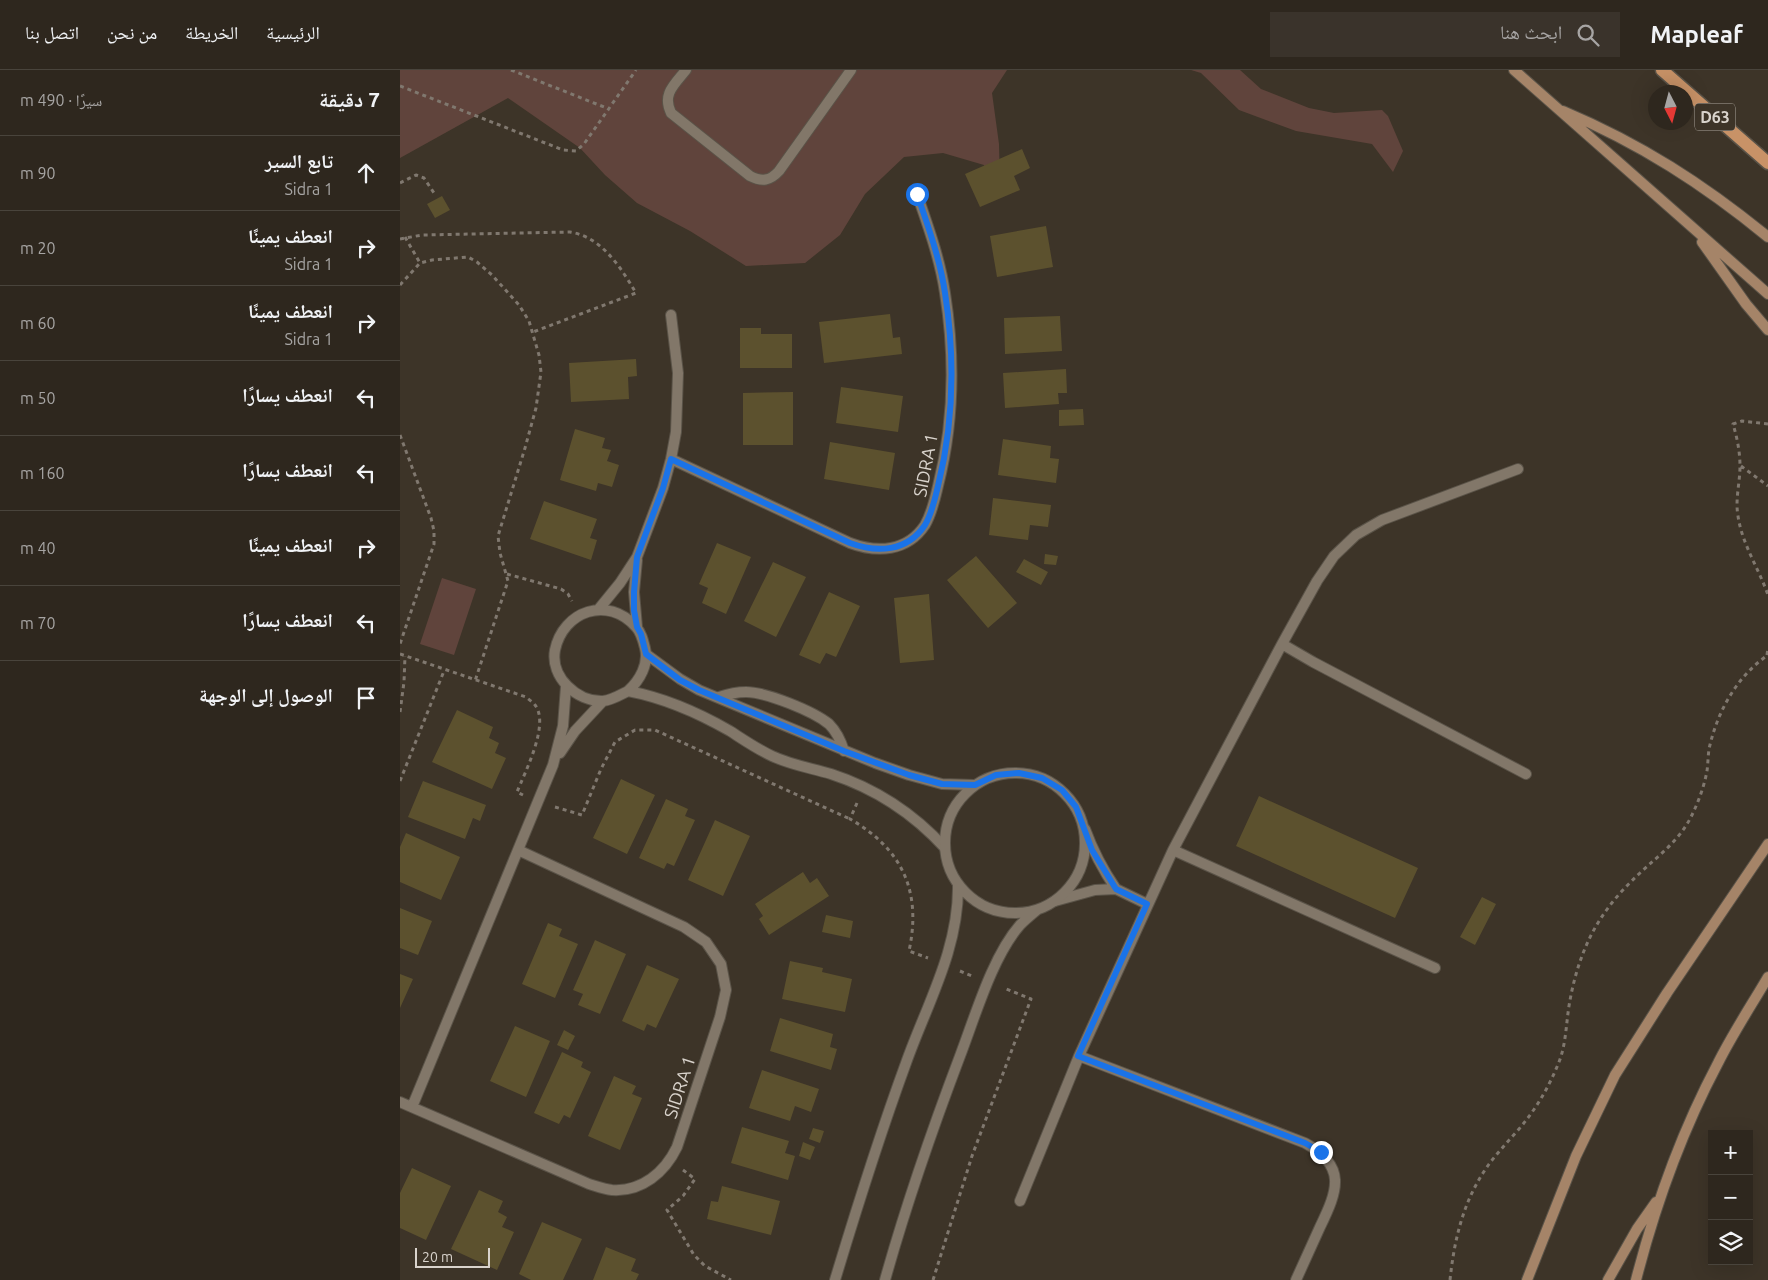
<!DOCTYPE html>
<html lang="ar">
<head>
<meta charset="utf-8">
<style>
  body { margin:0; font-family:Ubuntu,"Noto Naskh Arabic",sans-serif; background:#3a332b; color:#f1f3f6; direction:rtl }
  .controls { position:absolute; right:15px; bottom:15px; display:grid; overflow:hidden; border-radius:0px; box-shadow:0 5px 20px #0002 }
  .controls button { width:45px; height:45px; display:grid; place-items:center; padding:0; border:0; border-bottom:1px solid #49443c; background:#2e271e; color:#f1f3f6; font:25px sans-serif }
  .compass { position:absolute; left:1248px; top:15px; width:45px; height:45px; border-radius:50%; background:#2e271e; box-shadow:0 5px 20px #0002; rotate:174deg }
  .scale { position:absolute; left:15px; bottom:12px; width:75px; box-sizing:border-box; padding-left:5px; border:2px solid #d9d3cc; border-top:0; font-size:14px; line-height:18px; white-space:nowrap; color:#d9d3cc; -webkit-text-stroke:4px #3d3428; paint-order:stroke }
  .stop { position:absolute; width:15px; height:15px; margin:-11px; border:4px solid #1a73e8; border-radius:50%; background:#fff }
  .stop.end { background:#1a73e8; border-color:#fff; box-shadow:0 1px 5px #0008 }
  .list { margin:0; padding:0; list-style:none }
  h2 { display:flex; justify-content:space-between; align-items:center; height:65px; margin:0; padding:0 20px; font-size:21px }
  h2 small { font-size:16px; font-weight:400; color:#a7a5a4 }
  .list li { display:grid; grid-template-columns:32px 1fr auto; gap:15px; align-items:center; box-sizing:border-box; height:75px; padding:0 20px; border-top:1px solid #49443c }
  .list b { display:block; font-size:19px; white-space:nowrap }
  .list p { margin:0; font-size:16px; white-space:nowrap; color:#a7a5a4 }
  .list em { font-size:16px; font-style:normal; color:#a7a5a4 }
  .icon { flex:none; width:28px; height:28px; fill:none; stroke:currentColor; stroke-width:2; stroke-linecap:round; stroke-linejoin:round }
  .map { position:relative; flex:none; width:1368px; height:1210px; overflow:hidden; direction:ltr }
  header { display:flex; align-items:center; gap:30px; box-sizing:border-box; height:70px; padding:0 25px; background:#2e271e; border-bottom:1px solid #49443c }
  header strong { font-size:24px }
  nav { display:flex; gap:28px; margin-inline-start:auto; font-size:18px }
  .search { width:350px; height:45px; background:#3a332b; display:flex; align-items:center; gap:12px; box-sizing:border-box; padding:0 18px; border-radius:0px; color:#a7a5a4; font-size:19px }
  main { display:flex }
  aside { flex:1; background:#2e271e }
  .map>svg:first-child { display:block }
  .green { fill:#60443c }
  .building { fill:#5c512e }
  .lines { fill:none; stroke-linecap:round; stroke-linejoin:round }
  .service-casing { stroke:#5a5348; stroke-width:12 }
  .minor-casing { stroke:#5a5348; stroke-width:12 }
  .tertiary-casing { stroke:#5a5348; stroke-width:12 }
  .secondary-casing { stroke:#5a5348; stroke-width:12 }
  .primary-casing { stroke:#5a5348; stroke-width:15 }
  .path { stroke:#80786f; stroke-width:3; stroke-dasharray:4 4; stroke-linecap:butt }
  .service { stroke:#827769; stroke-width:10 }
  .minor { stroke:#827769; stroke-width:10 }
  .tertiary { stroke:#827769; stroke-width:10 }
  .secondary { stroke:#a58468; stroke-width:10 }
  .primary { stroke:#c89267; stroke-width:12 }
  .route { stroke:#1a73e8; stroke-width:6 }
  .labels { text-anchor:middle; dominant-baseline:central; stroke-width:4; stroke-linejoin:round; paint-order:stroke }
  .shield { fill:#3d3428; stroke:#aaa39b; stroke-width:1 }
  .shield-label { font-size:16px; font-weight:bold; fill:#d9d3cc }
  .street-label { font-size:18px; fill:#d9d3cc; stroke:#3d3428 }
</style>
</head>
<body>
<header>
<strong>Mapleaf</strong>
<div class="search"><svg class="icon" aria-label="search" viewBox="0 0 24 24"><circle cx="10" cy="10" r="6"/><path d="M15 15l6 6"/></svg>ابحث هنا</div>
<nav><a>الرئيسية</a><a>الخريطة</a><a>من نحن</a><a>اتصل بنا</a></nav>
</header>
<main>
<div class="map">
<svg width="1368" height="1210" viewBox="0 0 1368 1210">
  <rect width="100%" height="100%" fill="#3d3428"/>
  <!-- green -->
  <path class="green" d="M0,0h607l-15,23 7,51 1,42 -6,6 -10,-27 -41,-12 -39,4 -39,37 -25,41 -35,28 -59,3 -56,-35 -53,-28 -32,-28 -25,-27 -72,-50 -108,60z
    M791,0h49l21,19 48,19 25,5 48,-3 6,6 15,35 -10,21 -21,-28 -76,-13 -57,-21 -38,-37z
    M42,508l34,11 -22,66 -34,-11z"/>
  <!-- building -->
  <path class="building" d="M622,79l8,19 -16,8 6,14 -40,17 -15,-33z
    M42,126l8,14 -15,8 -8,-14z
    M646,156l7,41 -56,10 -7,-41z
    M490,244l3,24 7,-1 2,17 -78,9 -5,-41z
    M660,246l2,35 -57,3 -1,-36z
    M340,258h21v6h31v34h-52z
    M236,289l1,17 -9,1 1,22 -58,3 -2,-39z
    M666,299l1,24h-9l1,11 -54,4 -2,-35z
    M441,317l62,9 -5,36 -62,-9z
    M393,322v53h-50v-52z
    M683,339l1,16 -25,1v-16z
    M175,359l30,9 -3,10 9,2 -4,11 12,4 -7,22 -14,-4 -2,8 -36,-11z
    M603,369l48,7 -1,12 9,1 -3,24 -58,-8z
    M430,372l65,11 -6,37 -65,-11z
    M593,428l58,7 -3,22 -18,-2 -2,15 -39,-5z
    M144,431l53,18 -7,19 7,2 -6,20 -61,-21z
    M317,473l34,14 -25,57 -24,-11 6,-15 -9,-4z
    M645,484l13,2 -2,9 -12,-1z
    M576,486l41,47 -29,25 -41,-48z
    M624,489l24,13 -7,13 -25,-13z
    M373,492l33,15 -30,60 -32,-16z
    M429,522l31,14 -24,51 -10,-4 -6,11 -21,-9z
    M529,524l5,66 -34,3 -6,-65z
    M57,640l36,17 -4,11 10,5 -4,10 11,5 -14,31 -60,-27z
    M221,709l34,16 -28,59 -34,-16z
    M23,711l63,24 -6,16 -7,-3 -8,21 -57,-22z
    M859,726l159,72 -23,50 -159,-72z
    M266,729l22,10 -3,7 10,4 -21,46 -7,-3 -3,6 -25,-11z
    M315,750l35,16 -27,60 -35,-16z
    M6,763l54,24 -19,43 -41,-18v-35z
    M403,802l7,11 7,-5 12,18 -60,39 -10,-16 4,-3 -8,-12z
    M1082,827l14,7 -21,41 -15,-8z
    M0,838l32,13 -14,34 -18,-7z
    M426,845l27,6 -3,17 -28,-6z
    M148,853l14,6 -3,7 19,8 -23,54 -33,-14z
    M195,870l31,14 -26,60 -22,-9 5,-11 -10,-4z
    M390,891l33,7 -1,4 30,7 -7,33 -63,-13z
    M247,895l32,14 -23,49 -9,-4 -3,7 -22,-10z
    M0,904l13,5 -13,29z
    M380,948l53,16 -3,13 7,2 -6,21 -61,-19z
    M115,956l35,15 -24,56 -36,-16z
    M164,960l11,6 -7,14 -11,-5z
    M162,982l21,10 -2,5 10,5 -21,46 -6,-3 -5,9 -25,-11z
    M362,1000l57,19 -8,23 -16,-6 -5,15 -41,-13z
    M214,1006l22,10 -4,8 10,4 -22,52 -32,-14z
    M342,1057l47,14 -4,12 10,3 -7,24 -57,-17z
    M413,1058l11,3 -4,12 -11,-4z
    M403,1072l12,5 -5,13 -11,-4z
    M12,1098l39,18 -25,54 -26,-12v-35z
    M322,1116l58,15 -9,34 -64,-16 4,-18 7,1z
    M79,1120l24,11 -5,11 9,5 -5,10 12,5 -17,38 -46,-21z
    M142,1152l40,17 -19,41h-32l-12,-6z
    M206,1177l30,12 -5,12 8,3 -3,6h-43z"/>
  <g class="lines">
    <!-- service casing -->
    <g class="service-casing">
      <path id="service" d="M286,0c-12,15 -24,24 -15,43l79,63c12,6 20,5 29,-5l72,-101
        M882,574l31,18 213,112
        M685,759c8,22 18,41 31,60
        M773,780l262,118
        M655,831l40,-11 21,-1 31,15
        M679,986l226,87c42,23 33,47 15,84 -8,18 -16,35 -24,53
        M620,1131l59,-145 94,-206 109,-206 35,-63 17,-25 22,-21 26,-15 136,-51"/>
    </g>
    <!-- minor casing -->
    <g class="minor-casing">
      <path id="minor" d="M271,389l179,84c27,10 57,9 75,-18 7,-12 10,-26 13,-39 16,-63 17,-129 7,-193 -5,-34 -17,-67 -28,-99
        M198,540l22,-27 17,-26 26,-69 8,-29 5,-27 2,-59 -7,-58
        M237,557l-3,-35 3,-32
        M246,584l34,25 19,11 176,73 34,12 33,9 33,1
        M228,621c12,-11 21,-27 17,-43 -2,-8 -4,-16 -9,-21 -28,-32 -73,-16 -81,23 -5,27 22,52 48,51 9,-1 17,-6 25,-10 37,7 69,21 102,40 14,9 27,18 42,25 19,9 39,12 59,18 43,14 83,40 114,74
        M319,627c9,-3 17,-5 27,-5 20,0 67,19 83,32 8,8 12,17 15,27
        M160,683l15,-22 28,-30
        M0,1032l189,82c7,2 15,5 23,6 30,2 53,-18 65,-43l43,-130 6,-27 -5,-26 -15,-22 -22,-15 -166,-77
        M12,1037l141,-342 10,-39 3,-40"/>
    </g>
    <!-- tertiary casing -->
    <g class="tertiary-casing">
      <path id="tertiary" d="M545 773a70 70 0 1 1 140 0a70 70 0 1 1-140 0Z
        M435,1210c22,-73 45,-146 71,-217 21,-59 53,-114 52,-178
        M485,1210c21,-75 47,-150 75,-224 15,-39 32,-99 60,-131 5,-5 11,-10 17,-15"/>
    </g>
    <!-- secondary casing -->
    <g class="secondary-casing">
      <path id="secondary" d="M1114,0l254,224
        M1163,41c78,33 140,73 205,126
        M1302,172l44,62 22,26
        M1127,1210l49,-124 39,-81 52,-82 101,-149
        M1208,1210l29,-51 19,-27
        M1236,1210c19,-74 46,-149 82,-217 15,-30 33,-57 50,-86"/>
    </g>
    <!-- primary casing -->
    <g class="primary-casing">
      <path id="primary" d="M1262,0l106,93"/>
    </g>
    <!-- path -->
    <path class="path" d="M111,0l98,39
      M0,16l163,64 13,1 8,-7 52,-74
      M0,113l16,-8 8,3 10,15
      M5,167l15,26
      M0,169l22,-4 148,-3c32,5 51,36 66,61l-103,39
      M0,215l20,-22 12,-3 36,-3 9,5 15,13 27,30 10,16 10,34 2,17 -5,36 -11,40 -27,88 2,17 8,28 -33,100
      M1368,354l-26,-3 -9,3c4,13 7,28 7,42 0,17 -5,33 -2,50 4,28 21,53 30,79
      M0,365l31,83 3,13v13l-34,100
      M1341,396l27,20
      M107,504l54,15 7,5 4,7
      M0,584l126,43c3,3 7,5 9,8 15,19 -10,67 -18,87l6,3
      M1367,585l1,-7
      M0,642l4,-30 1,-26
      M0,711l44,-110
      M457,733l-7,16c52,30 72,72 59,132l19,7
      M155,737l27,8 19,-46 14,-27 20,-12h20l195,89
      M560,901l12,5
      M283,1100l12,9 -12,17 -16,14 27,45 11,11 26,14
      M533,1210l39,-124 59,-157 -27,-11
      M1050,1210c4,-38 12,-74 33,-107 10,-16 23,-29 36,-44 17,-20 30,-42 40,-67 7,-18 7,-37 10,-56 5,-31 15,-62 32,-88 11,-17 25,-32 39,-45 20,-19 38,-31 51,-56 7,-14 13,-30 16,-46 1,-7 1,-15 2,-22 8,-37 28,-73 59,-94"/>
    <!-- service -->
    <use href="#service" class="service"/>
    <!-- minor -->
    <use href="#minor" class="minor"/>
    <!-- tertiary -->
    <use href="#tertiary" class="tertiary"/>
    <!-- secondary -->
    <use href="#secondary" class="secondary"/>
    <!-- primary -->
    <use href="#primary" class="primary"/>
  </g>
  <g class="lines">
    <!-- route -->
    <path class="route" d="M517,124c11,32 23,65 28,99 10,64 9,129 -7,193 -3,13 -6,27 -13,39 -18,27 -48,28 -75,18l-179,-84 -8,29 -26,69 -3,35v18l3,17 4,7 5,20 34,26 19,10 145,61 65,24 33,9 33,1 21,-10 23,-2 23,5 20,12 14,17 16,43 24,39 31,15 -69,152 227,87 16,9"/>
  </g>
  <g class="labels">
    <!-- shield labels -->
    <rect class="shield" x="1295" y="33.5" width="40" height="27" rx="4"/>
    <g class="shield-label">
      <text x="1315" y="47">D63</text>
    </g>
    <!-- street labels -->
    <g class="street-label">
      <text transform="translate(525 395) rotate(-79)">SIDRA 1</text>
      <text transform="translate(279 1017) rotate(-72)">SIDRA 1</text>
    </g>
  </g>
</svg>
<div class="controls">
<button>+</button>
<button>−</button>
<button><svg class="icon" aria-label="layers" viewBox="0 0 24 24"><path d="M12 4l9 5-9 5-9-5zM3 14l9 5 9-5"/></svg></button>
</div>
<svg class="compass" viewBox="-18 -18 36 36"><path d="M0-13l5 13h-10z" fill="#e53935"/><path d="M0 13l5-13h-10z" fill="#a7a5a4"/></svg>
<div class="scale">20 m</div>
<div class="stop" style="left:517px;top:124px"></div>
<div class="stop end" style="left:921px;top:1082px"></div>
</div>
<aside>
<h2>7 دقيقة<small>سيرًا · 490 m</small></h2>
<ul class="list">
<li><svg class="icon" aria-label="ahead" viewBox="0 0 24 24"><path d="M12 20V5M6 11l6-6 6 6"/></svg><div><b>تابع السير</b><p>Sidra 1</p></div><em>90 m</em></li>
<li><svg class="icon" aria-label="right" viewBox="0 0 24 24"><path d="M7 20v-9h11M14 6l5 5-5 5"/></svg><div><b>انعطف يمينًا</b><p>Sidra 1</p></div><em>20 m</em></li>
<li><svg class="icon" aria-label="right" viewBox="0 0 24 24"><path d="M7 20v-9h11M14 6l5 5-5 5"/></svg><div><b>انعطف يمينًا</b><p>Sidra 1</p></div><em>60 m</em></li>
<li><svg class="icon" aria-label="left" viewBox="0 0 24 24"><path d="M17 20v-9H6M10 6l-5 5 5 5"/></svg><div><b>انعطف يسارًا</b></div><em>50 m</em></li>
<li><svg class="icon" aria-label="left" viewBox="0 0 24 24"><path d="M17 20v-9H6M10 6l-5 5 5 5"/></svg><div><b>انعطف يسارًا</b></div><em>160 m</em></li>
<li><svg class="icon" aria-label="right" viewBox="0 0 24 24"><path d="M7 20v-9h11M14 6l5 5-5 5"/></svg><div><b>انعطف يمينًا</b></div><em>40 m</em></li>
<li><svg class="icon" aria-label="left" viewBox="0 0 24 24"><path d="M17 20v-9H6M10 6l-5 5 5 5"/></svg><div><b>انعطف يسارًا</b></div><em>70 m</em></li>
<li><svg class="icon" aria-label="arrive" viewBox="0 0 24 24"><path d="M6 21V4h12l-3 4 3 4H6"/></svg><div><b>الوصول إلى الوجهة</b></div></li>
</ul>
</aside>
</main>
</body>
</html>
